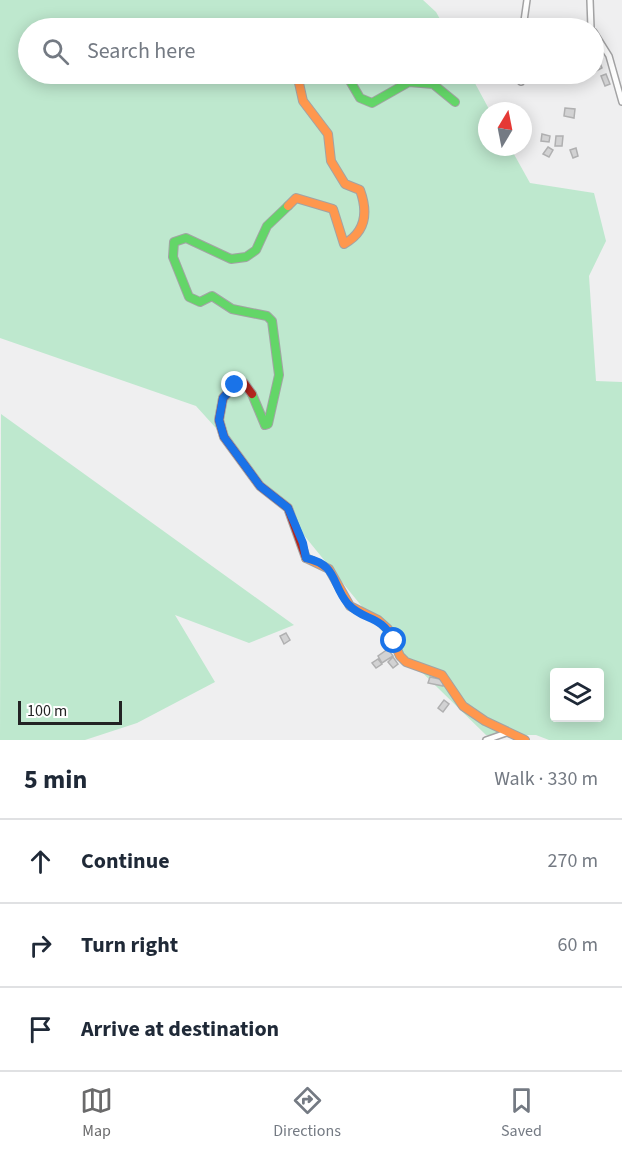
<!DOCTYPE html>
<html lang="en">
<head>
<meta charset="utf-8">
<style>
  body { margin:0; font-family:"Source Sans 3",sans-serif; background:#f2f2f3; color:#1f2937 }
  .controls { position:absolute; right:18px; bottom:18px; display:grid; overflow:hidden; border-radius:6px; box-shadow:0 3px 15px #0003 }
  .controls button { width:54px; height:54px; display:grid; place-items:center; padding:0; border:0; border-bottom:2px solid #e0e1e3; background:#fff; color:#1f2937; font:30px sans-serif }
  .compass { position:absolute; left:478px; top:102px; width:54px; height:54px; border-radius:50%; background:#fff; box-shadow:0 3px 15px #0003; rotate:10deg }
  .scale { position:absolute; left:18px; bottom:15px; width:104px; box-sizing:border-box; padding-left:6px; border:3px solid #232324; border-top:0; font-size:16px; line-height:21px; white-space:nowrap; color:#232324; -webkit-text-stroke:4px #fff; paint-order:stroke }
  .stop { position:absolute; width:18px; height:18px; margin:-14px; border:4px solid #1a73e8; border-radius:50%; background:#fff }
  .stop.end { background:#1a73e8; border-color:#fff; box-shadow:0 2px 6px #0008 }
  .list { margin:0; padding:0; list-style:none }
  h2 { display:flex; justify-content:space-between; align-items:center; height:78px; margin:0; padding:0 24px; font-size:26px }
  h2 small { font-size:20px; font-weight:400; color:#747a83 }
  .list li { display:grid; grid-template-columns:39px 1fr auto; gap:18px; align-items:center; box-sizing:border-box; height:84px; padding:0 24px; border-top:2px solid #e0e1e3 }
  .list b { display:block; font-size:22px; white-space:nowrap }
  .list em { font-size:20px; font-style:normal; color:#747a83 }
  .icon { flex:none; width:33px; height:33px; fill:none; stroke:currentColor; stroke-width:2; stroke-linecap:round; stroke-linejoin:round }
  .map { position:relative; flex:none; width:622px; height:740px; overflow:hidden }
  .search { position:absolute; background:#fff; box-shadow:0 3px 15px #0003; left:18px; right:18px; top:18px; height:66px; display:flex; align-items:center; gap:15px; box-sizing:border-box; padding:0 21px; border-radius:33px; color:#747a83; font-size:22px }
  .sheet { height:330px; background:#fff }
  nav { display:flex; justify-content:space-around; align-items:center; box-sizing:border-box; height:84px; border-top:2px solid #e0e1e3; background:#fff; font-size:16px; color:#747a83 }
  nav a { display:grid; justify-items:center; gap:3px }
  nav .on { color:#6a6a6b }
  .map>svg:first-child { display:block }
  .green { fill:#bee8ce; fill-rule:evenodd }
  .building { fill:#d2d2d3; stroke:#b0b0b1; stroke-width:1.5 }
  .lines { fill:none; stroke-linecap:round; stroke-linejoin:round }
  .street-casing { stroke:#a3a3a4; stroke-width:8 }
  .fast-casing { stroke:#a3a3a4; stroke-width:10 }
  .slow-casing { stroke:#a3a3a4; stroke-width:10 }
  .jam-casing { stroke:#a3a3a4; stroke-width:10 }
  .street { stroke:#fdfdfd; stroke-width:5 }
  .fast { stroke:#63d668; stroke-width:8 }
  .slow { stroke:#ff974d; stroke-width:8 }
  .jam { stroke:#b3261e; stroke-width:8 }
  .route { stroke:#1a73e8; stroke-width:8 }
</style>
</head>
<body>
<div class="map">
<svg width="622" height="740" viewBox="0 0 622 740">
  <rect width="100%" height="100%" fill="#efeff0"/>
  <!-- green -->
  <path class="green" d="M0,0h423l13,12 9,16h-417v46h442l20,37h-3v36h23l20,36 64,10 12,48 -17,35 7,105 26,1v358h-73l-13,-5h-50l-96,-94 -166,-204 -28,-31 -196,-68zM554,672h46v46h-46z
    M1,414l293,211 -45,18 -74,-28 40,67 -78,41 -52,17h-85z"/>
  <!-- building -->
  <path class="building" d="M597,56l5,12 -6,3 -2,-13z
    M606,74l4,10 -5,2 -4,-10z
    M565,108l10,1 -1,9 -10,-2z
    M542,134l8,2 -1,6 -8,-1z
    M556,136h7l-1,10h-7z
    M548,147l5,3 -4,7 -6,-3z
    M576,148l2,8 -5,2 -3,-8z
    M286,633l4,7 -6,4 -4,-8z
    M388,649l5,7 -11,7 -4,-7z
    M393,657l5,7 -5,4 -5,-6z
    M378,659l4,5 -6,4 -4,-5z
    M430,677l14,3 -1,6 -15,-3z
    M444,700l5,4 -6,8 -5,-4z"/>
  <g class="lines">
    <!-- street casing -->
    <g class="street-casing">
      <path id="street" d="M590,0l1,28
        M295,28l2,-3h21l5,3
        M523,28l4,-28
        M594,32l15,24 13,46
        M521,82l1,-8
        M486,740l23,-8"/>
    </g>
    <!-- fast casing -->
    <g class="fast-casing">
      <path id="fast" d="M346,74l14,24 12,5 37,-21 24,2 22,18
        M252,394l13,31 3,-1 11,-49 -7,-54 -5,-5 -35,-7 -20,-13 -12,6 -11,-5 -16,-40 1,-15 12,-4 45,21 15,-2 10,-7 11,-24 21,-20"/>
    </g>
    <!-- slow casing -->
    <g class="slow-casing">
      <path id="slow" d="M288,206l8,-8 37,11 11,35c22,-12 24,-32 16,-54l-15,-6 -14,-23 -3,-27 -25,-33 -6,-27
        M306,558l23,11 21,37 28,14 10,9 12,27 6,6 36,13 21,31 22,15 40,19"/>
    </g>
    <!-- jam casing -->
    <g class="jam-casing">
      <path id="jam" d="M252,394l-8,-11 -9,2 -12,13 -4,22 5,17 36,49 28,22 18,50"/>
    </g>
    <!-- street -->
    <use href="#street" class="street"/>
    <!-- fast -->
    <use href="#fast" class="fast"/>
    <!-- slow -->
    <use href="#slow" class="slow"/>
    <!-- jam -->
    <use href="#jam" class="jam"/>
  </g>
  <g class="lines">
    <!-- route -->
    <path class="route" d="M235,385l-12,13 -4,22 5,17 36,49 28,22 15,35 3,15c32,7 25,26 42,46 16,18 32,9 46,37"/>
  </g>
</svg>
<div class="controls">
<button><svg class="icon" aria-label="layers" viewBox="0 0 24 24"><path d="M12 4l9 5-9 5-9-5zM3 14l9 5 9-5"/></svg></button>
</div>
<svg class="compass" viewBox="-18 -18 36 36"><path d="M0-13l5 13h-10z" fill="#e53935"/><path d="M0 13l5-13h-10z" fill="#747a83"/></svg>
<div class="scale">100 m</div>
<div class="stop" style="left:394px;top:641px"></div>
<div class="stop end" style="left:235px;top:385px"></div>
<div class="search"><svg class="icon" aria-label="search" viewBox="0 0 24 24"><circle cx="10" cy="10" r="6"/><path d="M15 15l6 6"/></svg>Search here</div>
</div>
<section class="sheet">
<h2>5 min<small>Walk · 330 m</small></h2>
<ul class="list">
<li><svg class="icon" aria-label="ahead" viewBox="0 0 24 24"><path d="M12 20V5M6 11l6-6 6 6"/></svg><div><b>Continue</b></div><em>270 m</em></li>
<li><svg class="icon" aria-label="right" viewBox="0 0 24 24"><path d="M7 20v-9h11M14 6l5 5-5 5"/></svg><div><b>Turn right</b></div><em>60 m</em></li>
<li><svg class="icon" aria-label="arrive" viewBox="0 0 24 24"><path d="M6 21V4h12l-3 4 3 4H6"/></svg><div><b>Arrive at destination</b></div></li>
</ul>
</section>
<nav>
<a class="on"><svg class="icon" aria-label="map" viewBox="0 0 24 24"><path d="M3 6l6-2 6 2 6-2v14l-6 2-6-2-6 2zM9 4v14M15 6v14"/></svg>Map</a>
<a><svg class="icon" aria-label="directions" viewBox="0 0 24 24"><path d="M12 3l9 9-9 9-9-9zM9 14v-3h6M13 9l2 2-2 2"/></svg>Directions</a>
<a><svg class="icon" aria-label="saved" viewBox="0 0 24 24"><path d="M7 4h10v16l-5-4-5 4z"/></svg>Saved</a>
</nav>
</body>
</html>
